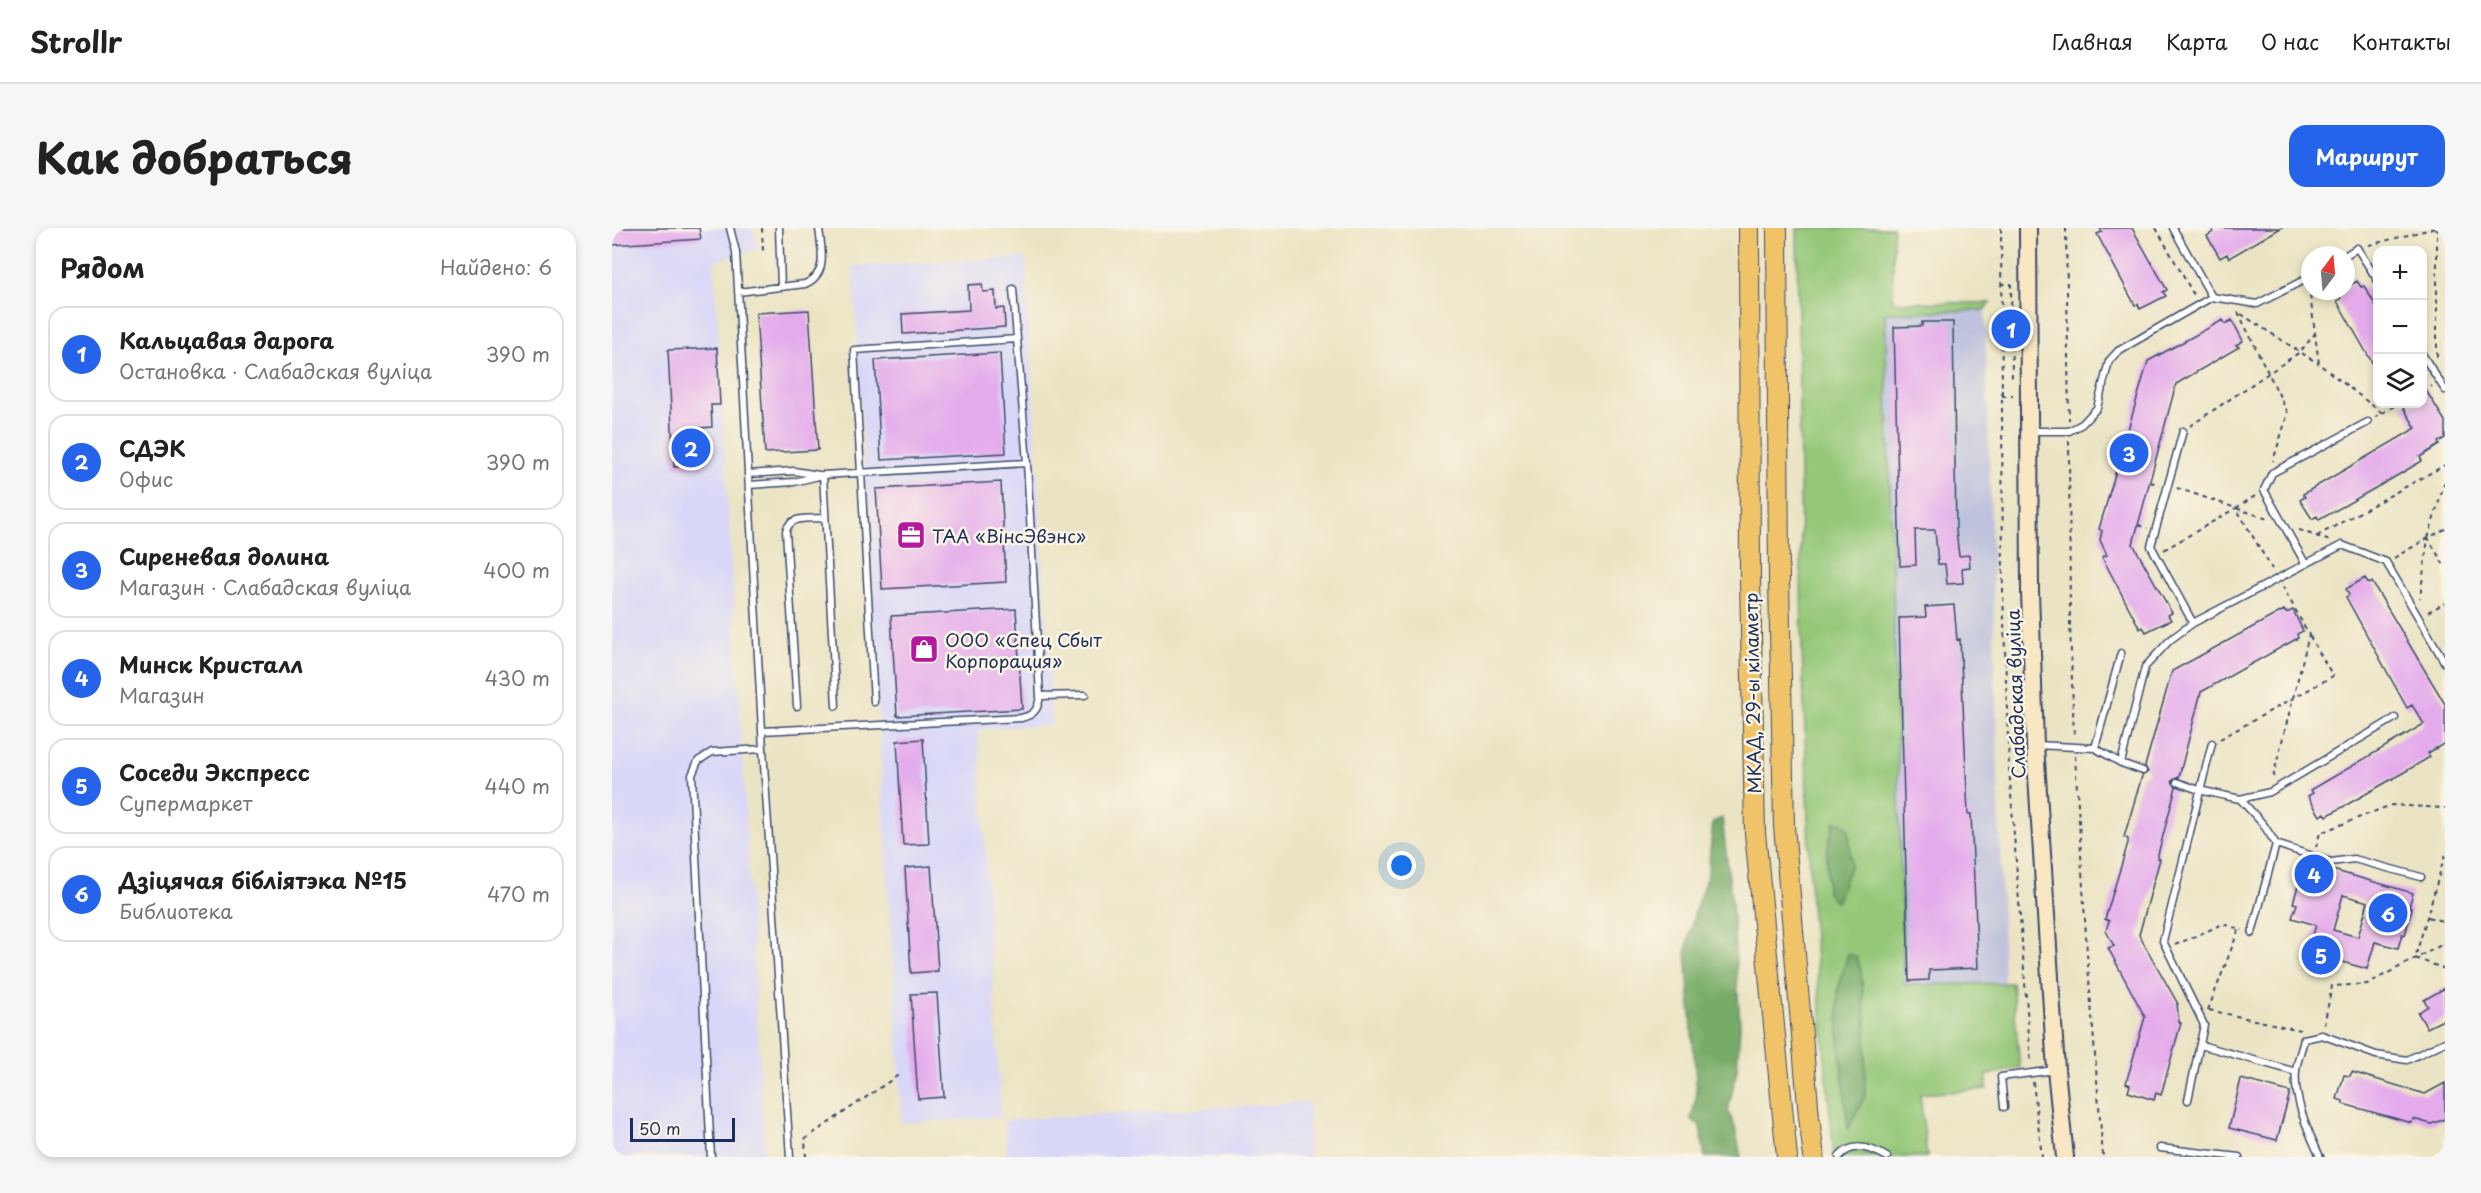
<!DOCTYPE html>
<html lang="ru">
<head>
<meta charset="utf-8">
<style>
  body { margin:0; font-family:"Playpen Sans",sans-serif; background:#f6f6f6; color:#222 }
  .controls { position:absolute; right:18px; top:18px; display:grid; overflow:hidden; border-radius:12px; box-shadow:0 3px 9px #0003 }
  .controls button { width:54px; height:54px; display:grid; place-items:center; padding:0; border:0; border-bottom:2px solid #e0e0e0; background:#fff; color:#222; font:30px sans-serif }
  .compass { position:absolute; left:1689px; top:18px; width:54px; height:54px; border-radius:50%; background:#fff; box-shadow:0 3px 9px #0003; rotate:16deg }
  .scale { position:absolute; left:18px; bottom:15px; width:105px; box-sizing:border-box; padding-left:6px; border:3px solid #1b2f5e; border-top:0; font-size:16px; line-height:21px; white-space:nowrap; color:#1b2f5e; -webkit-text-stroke:4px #fcf5e5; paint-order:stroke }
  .you { position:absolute; left:790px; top:638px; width:21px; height:21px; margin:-15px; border:4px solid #fff; border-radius:50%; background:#1a73e8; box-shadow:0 0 0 9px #1a73e833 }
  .badge { display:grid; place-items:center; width:39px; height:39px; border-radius:50%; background:#2563eb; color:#fff; font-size:20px; font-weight:700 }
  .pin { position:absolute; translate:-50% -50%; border:3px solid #fff; box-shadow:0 2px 6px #0006 }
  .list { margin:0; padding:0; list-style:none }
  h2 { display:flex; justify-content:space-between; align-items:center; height:78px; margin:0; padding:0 24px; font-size:26px }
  h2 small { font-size:20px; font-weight:400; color:#767676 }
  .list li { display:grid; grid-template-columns:39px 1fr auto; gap:18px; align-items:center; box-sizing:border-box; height:96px; margin:0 12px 12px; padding:0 12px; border:2px solid #e0e0e0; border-radius:18px }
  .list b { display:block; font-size:22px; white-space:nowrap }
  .list p { margin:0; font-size:20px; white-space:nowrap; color:#767676 }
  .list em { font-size:20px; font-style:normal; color:#767676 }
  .icon { flex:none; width:33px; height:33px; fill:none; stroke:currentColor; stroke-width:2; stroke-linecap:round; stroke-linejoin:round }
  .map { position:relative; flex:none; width:1833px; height:929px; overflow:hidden; border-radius:18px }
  header { display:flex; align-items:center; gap:36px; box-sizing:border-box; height:84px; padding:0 30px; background:#fff; border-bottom:2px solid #e0e0e0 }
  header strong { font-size:28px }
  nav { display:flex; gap:33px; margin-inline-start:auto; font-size:21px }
  .intro { display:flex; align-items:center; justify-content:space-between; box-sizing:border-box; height:144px; padding:0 36px }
  h1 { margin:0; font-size:42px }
  .button { padding:15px 27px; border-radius:18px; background:#2563eb; color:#fff; font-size:21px; font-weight:700 }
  main { display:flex; gap:36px; padding:0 36px }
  aside { flex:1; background:#fff; border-radius:18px; box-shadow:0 3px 9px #0003 }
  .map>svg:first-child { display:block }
  .built { fill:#d8d7f8 }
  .industrial { fill:#bfc2dd }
  .green { fill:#94c778; stroke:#587b6b; stroke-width:1.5 }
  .forest { fill:#77ac68; stroke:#496e63; stroke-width:1.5 }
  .building { fill:#e4abec; fill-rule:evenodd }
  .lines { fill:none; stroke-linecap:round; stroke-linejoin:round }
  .service-casing { stroke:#3a4a6d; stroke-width:9 }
  .secondary-casing { stroke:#3a4a6d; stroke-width:20 }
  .trunk-casing { stroke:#3a4a6d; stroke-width:22 }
  .path { stroke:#3a4a6d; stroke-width:2; stroke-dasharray:4.5 4.5; stroke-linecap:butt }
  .service { stroke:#fff; stroke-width:6 }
  .secondary { stroke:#f9e7c3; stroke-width:16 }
  .trunk { stroke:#f0c369; stroke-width:20 }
  .labels { text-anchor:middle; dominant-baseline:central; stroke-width:5; stroke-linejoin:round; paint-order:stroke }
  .poi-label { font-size:18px; fill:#1b2f5e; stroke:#fcf5e5; text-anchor:start }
  .street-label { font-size:18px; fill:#1b2f5e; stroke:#fcf5e5 }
</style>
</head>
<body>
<header>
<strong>Strollr</strong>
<nav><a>Главная</a><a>Карта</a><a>О нас</a><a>Контакты</a></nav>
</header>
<div class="intro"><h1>Как добраться</h1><a class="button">Маршрут</a></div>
<main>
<aside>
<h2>Рядом<small>Найдено: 6</small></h2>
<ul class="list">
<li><span class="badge">1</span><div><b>Кальцавая дарога</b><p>Остановка · Слабадская вуліца</p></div><em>390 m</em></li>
<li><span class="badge">2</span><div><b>СДЭК</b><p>Офис</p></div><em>390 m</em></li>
<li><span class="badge">3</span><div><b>Сиреневая долина</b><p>Магазин · Слабадская вуліца</p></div><em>400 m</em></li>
<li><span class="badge">4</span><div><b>Минск Кристалл</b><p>Магазин</p></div><em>430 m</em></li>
<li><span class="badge">5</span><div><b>Соседи Экспресс</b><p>Супермаркет</p></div><em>440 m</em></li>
<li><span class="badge">6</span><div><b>Дзіцячая бібліятэка №15</b><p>Библиотека</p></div><em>470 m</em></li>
</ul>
</aside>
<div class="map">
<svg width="1833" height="929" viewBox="0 0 1833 929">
  <rect width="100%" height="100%" fill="#fcf5e5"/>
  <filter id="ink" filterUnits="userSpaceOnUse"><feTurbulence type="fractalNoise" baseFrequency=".0167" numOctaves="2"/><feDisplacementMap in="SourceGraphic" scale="12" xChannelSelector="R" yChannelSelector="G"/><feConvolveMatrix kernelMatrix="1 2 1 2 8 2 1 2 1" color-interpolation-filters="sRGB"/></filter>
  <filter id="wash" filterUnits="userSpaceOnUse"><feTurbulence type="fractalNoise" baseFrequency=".008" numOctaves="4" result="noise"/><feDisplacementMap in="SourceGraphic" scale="24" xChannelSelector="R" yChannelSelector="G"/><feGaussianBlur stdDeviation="1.35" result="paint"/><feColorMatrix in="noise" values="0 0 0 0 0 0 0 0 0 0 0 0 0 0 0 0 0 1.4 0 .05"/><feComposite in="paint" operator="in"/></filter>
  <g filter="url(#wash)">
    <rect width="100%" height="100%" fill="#ebe4c4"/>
    <!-- built -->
    <path class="built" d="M0,0h140l6,21 -44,12 51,896h-153z
      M413,29l27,468 -74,4 23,388 -99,6 -49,-857z
      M696,874l1,55h-302l-2,-37z"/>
    <!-- industrial -->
    <path class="industrial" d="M1373,82l19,672 -100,3 -19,-672z"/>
    <!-- green -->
    <path class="green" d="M1185,0h96v74l98,1 -6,7 -100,3 19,672 108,-2 8,85 -33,7v14l-67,5 7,63h-93l-23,-252 -9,-257z"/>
    <!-- forest -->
    <path class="forest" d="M1110,590l10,87 8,120 -3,45 -9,41 7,16 6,30h-36l-5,-30 -9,-8 6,-25 -11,-142 9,-42 13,-37 5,-51z
      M1222,594l9,1 6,6 2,36 -15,37 -9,-9v-41z
      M1236,726l9,3 4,14 5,50 -1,75 -17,33 -9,-88 -1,-51z"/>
    <g id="blocks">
      <!-- building -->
      <path class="building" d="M0,0h87l2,11 -89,6z
        M1488,0h32l35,62 -4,2 3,4 -26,13 -2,-5 -3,1 -38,-71 5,-2z
        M1599,0h70l-52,30 -2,-4 -7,4 -13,-22 6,-4z
        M1745,53l4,6 3,-1 14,23v64l-41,-72 4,-3 -3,-5 8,-2v-3z
        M370,56l1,8 12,-1 1,18 8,-1 1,19 -102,7 -1,-20 67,-4 -1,-25z
        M197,82l9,140 -53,3 -9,-140z
        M1611,92l2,4 7,-4 11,21 -7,4 3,2 -63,37 -43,160 39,69 -4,2 3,5 -25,12 -3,-5 -3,2 -38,-72 5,-2 -7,-15 2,-9 -3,-2 49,-168z
        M1310,94h31l3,208 3,26 10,-1 1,12 -8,1 1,15 -16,1 -2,-20h-7l-3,-34h-20l1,35 -16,1 -6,-239 28,-1z
        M105,120l3,57h-9l1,22 -12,1 2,38 -28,1 -6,-117z
        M388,125l6,100 -125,7 -6,-100z
        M1810,156l23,37v17l-7,4 1,3 -19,12 2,4 -29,17 -74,42 -2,-4 -5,3 -12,-19 5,-3 -2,-3 113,-66 -15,-24h21z
        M389,254l5,100 -124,7 -6,-100z
        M1753,350l4,6 3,-2 73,122v39l-17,10 2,4 -29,17 -74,42 -2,-3 -5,3 -12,-20 5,-3 -2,-3 113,-66 -12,-19 -5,3 -61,-111 3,-2 -3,-6z
        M1342,377l3,35 3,-1 8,175h3l7,154 -49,2v10l-20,1 -10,-363 27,-1 -1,-10z
        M404,381l6,100 -125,7 -6,-100z
        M1672,382l2,3 7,-3 10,21 -6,3 1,4 -97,54 -22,85 -7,4 4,6 -19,71 3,1 -21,76 39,69h-1l2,18 2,1 -20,72 -5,-2 -2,7 -26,-8 2,-7 -4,-2 19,-66 -37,-69 6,-2 -8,-15 3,-10 -4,-2 23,-76v-4l-4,-2 18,-61 6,-4 -3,-6 27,-95z
        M311,511l6,105 -26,1 -6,-104z
        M1696,635l105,30 -4,14 3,1 -7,27 -3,-1 -4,14 -23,-6 -8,27 -59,-17 8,-27 -24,-7 5,-14 -4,-1 8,-27 3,1zM1731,667l25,7 -10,35 -25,-7z
        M319,638l7,105 -27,2 -6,-105z
        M1833,760v31l-18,9 -9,-15 10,-7 -4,-6z
        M325,765l7,104 -26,2 -7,-105z
        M1740,844l73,22 20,-11v36l-14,5 -18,-5 -1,4 -69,-19v-3l-6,-2 7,-24 6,1z
        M1629,851l49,13 -13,48 -48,-12z"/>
    </g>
  </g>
  <g filter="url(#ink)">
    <use href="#blocks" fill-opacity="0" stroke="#3a4a6d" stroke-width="1.5"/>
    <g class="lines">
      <!-- service casing -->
      <g class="service-casing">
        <path id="service" d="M118,0l6,24 27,497 27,408
          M167,0l2,59
          M1561,0l39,69
          M1734,27l11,-7 21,33
          M126,64l67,-8c24,-10 16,-35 14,-56
          M1810,126l23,36
          M1419,203h38l13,-7 15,-16 12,-47 9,-10 94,-54 45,7 53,-27
          M1571,203l-32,115 42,77
          M136,246l46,-3 25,4
          M211,247l13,231
          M137,257l45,-3 29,-7 204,-12
          M1693,335l-41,-73 8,-17 96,-51
          M428,468l45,-1
          M262,474l-20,-352 163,-11
          M185,478l-11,-175c4,-16 24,-12 39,-13
          M150,503l259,-13c13,-3 17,-8 19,-22l-13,-233 -14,-174
          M1424,517l59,3 26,15 22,8
          M1483,520l26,-95
          M1509,535l24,-96 25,-27 23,-17 149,-78 44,17 59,101
          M1565,554l22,8 41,9 23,25 13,20 55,18 23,-3 67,18
          M1628,571l30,-7 125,-74
          M1640,705l24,-89
          M1589,817l95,27
          M1576,872l16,-75 -41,-84 49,-198
          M1392,879l-3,-30 54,-7
          M1548,920l79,9
          M99,929l-19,-382 6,-14 14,-9 51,-3
          M1227,929c13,-16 33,-9 48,0
          M1708,929c-11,-24 -27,-58 -24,-86 1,-11 6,-22 8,-32l18,-4 54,20 31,5 38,-18"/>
      </g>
      <!-- secondary casing -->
      <g class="secondary-casing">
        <path id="secondary" d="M1416,0l2,364 5,153 21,325 9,87"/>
      </g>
      <!-- trunk casing -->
      <g class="trunk-casing">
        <path id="trunk" d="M1137,0l1,350 5,255 32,324
          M1165,0l2,352 5,246 25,291 5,40"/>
      </g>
      <!-- path -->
      <path class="path" d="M150,0l1,24
        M1389,0l2,364 6,175 22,297
        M1454,0l3,192
        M1544,0l39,69
        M1757,17l66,-17
        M1389,56h10l1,98
        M1697,59l10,77 63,49 -7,4
        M1626,84l50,101 -15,48
        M1629,86l78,50
        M1825,129v-129
        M1811,163l9,-5
        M1390,168h10v-2
        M1770,185l13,-7
        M1578,198l110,-74 17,-21
        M1457,213l1,183 4,114
        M1538,254l9,2
        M1565,260l91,31
        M1643,268l-19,12 36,61
        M1526,297l9,3
        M1833,301l-17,9 17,29
        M1687,302l31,11
        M1705,308l128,-71
        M1816,310l17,-57
        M1552,322l72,-42
        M1782,330l34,-20 -8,60
        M1816,384l17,-9
        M1608,511l113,-63 -24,-41
        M1463,528l12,197 16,204
        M1661,549l36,-142 -26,-48
        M1704,619l4,-14 71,-28 54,3
        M1833,627l-30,103 30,11
        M1816,689l17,5
        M1563,717l48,-21 19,6
        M1596,782l31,-81
        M1597,782l91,20
        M1712,797l8,-39 35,-2 78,-41
        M1421,854l9,75
        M194,929l-1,-18 95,-65
        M1830,929l3,-2"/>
      <!-- service -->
      <use href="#service" class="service"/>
      <!-- secondary -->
      <use href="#secondary" class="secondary"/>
      <!-- trunk -->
      <use href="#trunk" class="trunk"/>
    </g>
  </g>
  <!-- icons -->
  <defs>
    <g id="office-square" transform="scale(1.5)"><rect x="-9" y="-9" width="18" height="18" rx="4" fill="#b5179e" stroke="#fcf5e5"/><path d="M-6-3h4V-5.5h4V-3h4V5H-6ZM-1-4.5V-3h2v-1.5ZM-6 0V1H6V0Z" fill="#fff"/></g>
    <g id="shop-square" transform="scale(1.5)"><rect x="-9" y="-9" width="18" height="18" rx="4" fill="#b5179e" stroke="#fcf5e5"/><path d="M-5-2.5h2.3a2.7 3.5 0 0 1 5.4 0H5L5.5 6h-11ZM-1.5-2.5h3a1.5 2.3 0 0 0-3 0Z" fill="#fff"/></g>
  </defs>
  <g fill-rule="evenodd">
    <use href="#office-square" x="299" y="307"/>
    <use href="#shop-square" x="312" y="421"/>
  </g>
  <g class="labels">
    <!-- poi labels -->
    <g class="poi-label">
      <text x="320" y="307">ТАА «ВінсЭвэнс»</text>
      <text x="333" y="411">ООО «Спец Сбыт<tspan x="333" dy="21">Корпорация»</tspan></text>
    </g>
    <!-- street labels -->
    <g class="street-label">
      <text transform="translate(1140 465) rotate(-91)">МКАД, 29-ы кіламетр</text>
      <text transform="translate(1403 466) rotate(-92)">Слабадская вуліца</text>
    </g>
  </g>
</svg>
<div class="controls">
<button>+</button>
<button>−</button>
<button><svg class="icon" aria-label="layers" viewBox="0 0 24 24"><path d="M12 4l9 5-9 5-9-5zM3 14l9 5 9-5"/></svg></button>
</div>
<svg class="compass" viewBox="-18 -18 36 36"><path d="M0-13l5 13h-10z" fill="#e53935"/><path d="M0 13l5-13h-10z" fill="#767676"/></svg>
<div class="scale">50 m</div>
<div class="you"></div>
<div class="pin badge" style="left:1399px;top:101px">1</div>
<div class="pin badge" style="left:79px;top:220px">2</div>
<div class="pin badge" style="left:1517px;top:225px">3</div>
<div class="pin badge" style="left:1702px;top:646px">4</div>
<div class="pin badge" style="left:1709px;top:727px">5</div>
<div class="pin badge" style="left:1776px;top:685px">6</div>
</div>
</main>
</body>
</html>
